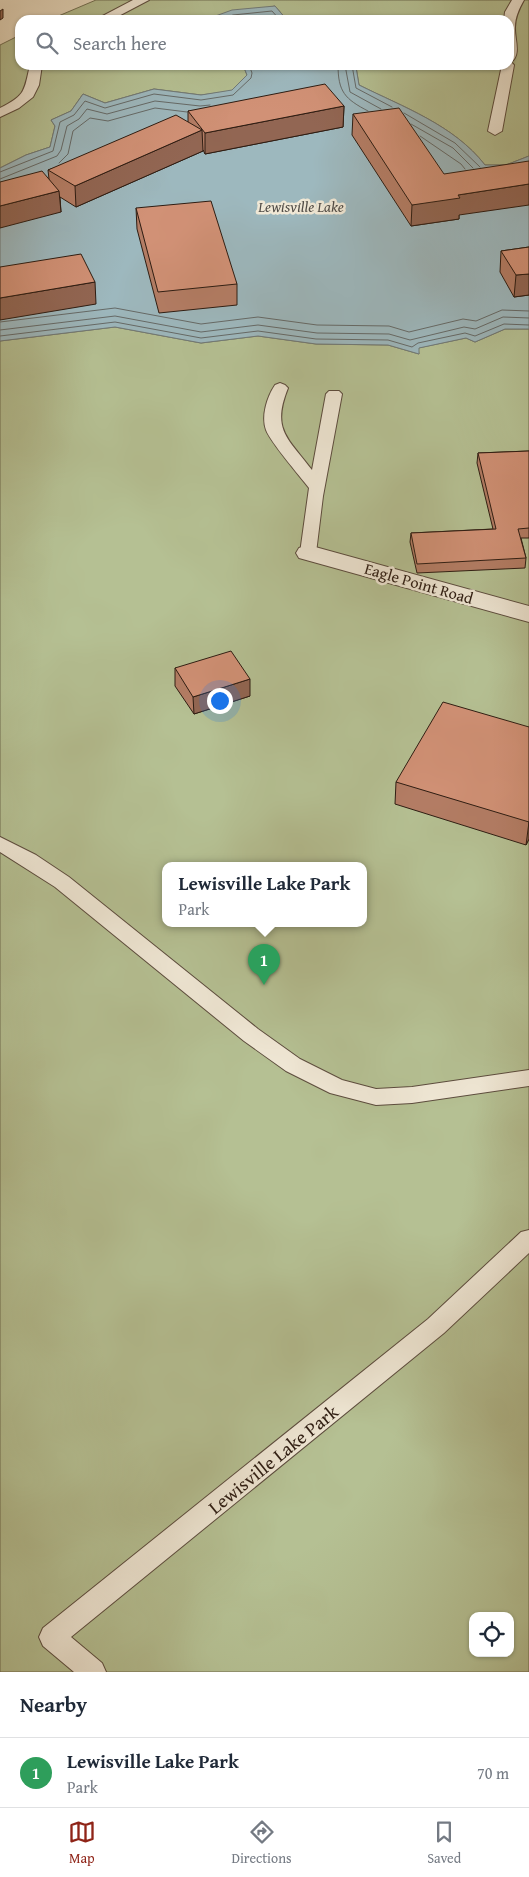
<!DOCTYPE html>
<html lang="en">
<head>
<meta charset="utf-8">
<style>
  body { margin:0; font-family:"Gentium Book Plus",serif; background:#f6f6f7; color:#1f2937 }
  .controls { position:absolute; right:15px; bottom:15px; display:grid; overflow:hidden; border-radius:10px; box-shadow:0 1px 4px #0004 }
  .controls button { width:45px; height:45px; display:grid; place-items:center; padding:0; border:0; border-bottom:1px solid #e0e1e3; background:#fff; color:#1f2937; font:25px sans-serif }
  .you { position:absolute; left:219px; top:700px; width:18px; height:18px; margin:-12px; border:4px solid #fff; border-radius:50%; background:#1a73e8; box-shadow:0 0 0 8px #1a73e833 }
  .badge { display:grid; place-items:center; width:32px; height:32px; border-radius:50%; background:#8f2418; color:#fff; font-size:16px; font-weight:700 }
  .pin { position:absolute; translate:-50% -41px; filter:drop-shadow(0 1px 2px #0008) }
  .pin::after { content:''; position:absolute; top:26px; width:18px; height:15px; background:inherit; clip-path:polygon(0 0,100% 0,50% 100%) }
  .popup { position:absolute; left:162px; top:862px; width:205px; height:65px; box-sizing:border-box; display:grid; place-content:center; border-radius:10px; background:#fff; filter:drop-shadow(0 1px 4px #0005); font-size:16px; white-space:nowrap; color:#747a83 }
  .popup b { font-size:19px; color:#1f2937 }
  .popup::after { content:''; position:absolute; left:50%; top:100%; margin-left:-10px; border:10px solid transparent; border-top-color:#fff }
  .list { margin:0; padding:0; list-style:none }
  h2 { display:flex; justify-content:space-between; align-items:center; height:65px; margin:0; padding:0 20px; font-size:21px }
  h2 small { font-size:16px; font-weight:400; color:#747a83 }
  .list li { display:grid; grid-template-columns:32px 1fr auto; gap:15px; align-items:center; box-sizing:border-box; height:70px; padding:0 20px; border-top:1px solid #e0e1e3 }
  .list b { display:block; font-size:19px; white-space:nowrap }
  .list p { margin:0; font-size:16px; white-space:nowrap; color:#747a83 }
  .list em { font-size:16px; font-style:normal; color:#747a83 }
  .icon { flex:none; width:28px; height:28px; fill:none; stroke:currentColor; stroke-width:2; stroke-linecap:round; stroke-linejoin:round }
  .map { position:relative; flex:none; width:529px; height:1672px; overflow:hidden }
  .search { position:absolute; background:#fff; box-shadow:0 1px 4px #0004; left:15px; right:15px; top:15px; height:55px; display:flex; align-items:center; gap:12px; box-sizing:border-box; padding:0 18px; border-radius:15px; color:#747a83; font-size:19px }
  .sheet { height:135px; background:#fff }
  nav { display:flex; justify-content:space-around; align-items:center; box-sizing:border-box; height:70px; border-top:1px solid #e0e1e3; background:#fff; font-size:14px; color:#747a83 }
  nav a { display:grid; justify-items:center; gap:2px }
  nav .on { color:#8f2418 }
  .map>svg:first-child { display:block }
  .green { fill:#b5c093; stroke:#716e52; fill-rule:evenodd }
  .water { fill:#9db8be; stroke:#707a79 }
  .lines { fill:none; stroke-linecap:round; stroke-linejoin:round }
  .shore { stroke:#656a68; stroke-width:1 }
  .lane-casing { stroke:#5c4c3e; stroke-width:2 }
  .street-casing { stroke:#5c4c3e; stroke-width:2 }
  .lane { fill:#f0e8d6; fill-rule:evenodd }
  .street { fill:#f0e8d6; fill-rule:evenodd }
  .wall { fill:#b47d65; stroke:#2d1c12 }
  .shaded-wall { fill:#926653; stroke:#2d1c12 }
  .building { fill:#d19176; stroke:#2d1c12 }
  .labels { text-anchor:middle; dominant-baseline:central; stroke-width:5; stroke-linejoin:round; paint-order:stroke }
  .far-water-label { font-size:15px; font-style:italic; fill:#4f4b46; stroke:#f0e8d6 }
  .street-label { font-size:16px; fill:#2d1c12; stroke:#f0e8d6 }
  .near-street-label { font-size:19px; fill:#2d1c12; stroke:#f0e8d6 }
</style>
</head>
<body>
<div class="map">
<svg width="529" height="1672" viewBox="0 0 529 1672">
  <rect width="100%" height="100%" fill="#e8dbc0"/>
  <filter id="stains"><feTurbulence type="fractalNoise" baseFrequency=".004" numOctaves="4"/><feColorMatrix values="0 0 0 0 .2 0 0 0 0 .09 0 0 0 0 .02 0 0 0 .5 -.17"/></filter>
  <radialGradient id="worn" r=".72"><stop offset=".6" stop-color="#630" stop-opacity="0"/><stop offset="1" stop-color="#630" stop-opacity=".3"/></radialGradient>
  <!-- green -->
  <path class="green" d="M96,0h433v156l-23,9h-21c-31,-40 -82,-58 -126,-80l-3,-18 2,-2h151v-45h-222l-12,-14 -64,13 1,1h-163z
    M20,35v30h223l4,10 -15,16 -31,4 -47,-6 -49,14 -22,-9 -12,17 -20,9 4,6 -5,21 -24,8 -26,13v-123z
    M115,327l86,16 57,-7 58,8 72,1 31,9 -1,-6 48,-10 9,4 30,-13h24v1343h-529v-1331zM165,866h198v58h-198zM473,1616h37v37h-37z"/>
  <!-- water -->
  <path class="water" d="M275,6l12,14h-75l-2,-2 22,-8z
    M243,65h115l-2,2 3,18c44,22 95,40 126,80h21l23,-9v173h-24l-30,13 -9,-4 -47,10v6l-31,-9 -72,-1 -58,-8 -57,7 -86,-16 -115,14v-173l26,-13 24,-8 5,-21 -4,-6 20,-9 12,-17 22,9 49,-14 47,6 31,-5 15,-15z"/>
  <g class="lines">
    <!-- shore -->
    <path class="shore" d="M219,20l14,-5 39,-4 8,9
      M338,65c0,27 7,34 30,46
      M345,65l5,27 31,17
      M352,65l4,23 36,19
      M404,113l51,30 25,24
      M411,124l42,24 20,20
      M420,136l41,28 4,5
      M59,163l9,-9 5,-23 17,-13 18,3 47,-13 32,4
      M0,172l53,-21 7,-29 14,-7 11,-14 20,7 49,-14 47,6 32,-5 18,-17 1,-5 -3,-8
      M0,179l57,-23 4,-6 6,-24 12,-7 8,-10 20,5 48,-13 45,5 10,-1
      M0,322l115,-14 86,16 57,-7 59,8 72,1 20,6 54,-13 13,2 26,-11 27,1
      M0,330l115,-14 86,16 57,-7 59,8 72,1 21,6 54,-13 11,2 28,-12 26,1
      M0,336l115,-14 86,16 57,-7 58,8 72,1 24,7 6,-4 47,-10 10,3 29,-12 25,1"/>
    <!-- lane casing -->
    <g class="lane-casing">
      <path id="lane" d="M133,0h16l-38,20h-16z
        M512,0h12c-5,9 -9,17 -9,27 -1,10 7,28 -4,35l3,3 -12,66 -7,4 -7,-4 14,-66h7v-45h-5l1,-8z
        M30,65h12l-3,20 -6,12 -14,11 -19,9v-9c26,-13 24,-17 30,-43z
        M280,383l5,2 3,3c-17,42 0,50 24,82l14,-76 3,-3h10l3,3 -19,102 -7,57 -2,4 -6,1 -6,-1 -2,-4 9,-65c-10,-13 -38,-45 -43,-58 -5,-14 1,-33 9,-45z
        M0,837l36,18 33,22 189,152 42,30 42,21 34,9 36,-2 117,-17v16l-117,17 -36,2 -46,-12 -44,-22 -42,-30 -189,-154 -55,-35z
        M529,1230v23l-85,80 -373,304 31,26 4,9h-32l-31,-26 -4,-9 4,-9 385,-309 93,-87z"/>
    </g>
    <!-- street casing -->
    <g class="street-casing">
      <path id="street" d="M308,545l221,61v16l-230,-64 -3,-5 3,-5z"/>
    </g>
    <!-- lane -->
    <use href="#lane" class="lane"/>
    <!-- street -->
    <use href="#street" class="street"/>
  </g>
  <!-- wall -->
  <path class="wall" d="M344,106l-1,21 -138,27 -2,-4v1l-127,56 -16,-10 1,15 -12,-33 -1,-9 140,-48v-11z
    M353,114l106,101v4l-48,7 -59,-91z
    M136,208l101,76v21l-78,8 -22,-84z
    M529,247v48l-15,2 -14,-25 1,-21z
    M529,451v87h-8l5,20 -1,10 -108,5 -7,-31 1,-9 82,-4 -16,-66 1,-10z
    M175,668l75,28 -56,18 -19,-28z
    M529,727v112l-3,6 -131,-41 1,-22z"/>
  <!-- shaded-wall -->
  <path class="shaded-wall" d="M3,9v9l-3,2v-9z
    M344,106l-1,21 -138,27v-21z
    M202,130l1,21 -127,56 -1,-21z
    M529,184v21l-70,10v4l-48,7 1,-21 46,-10z
    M59,191l2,21 -61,16v-22z
    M529,274v21l-15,2 2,-22z
    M95,282l1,22 -96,16v-22z
    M250,679v17l-56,18 -1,-17z
    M529,822v17l-3,6z"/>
  <!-- building -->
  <path class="building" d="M325,84l19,22 -139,27 -17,-22z
    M399,108l45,66 85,-13v23l-71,11 2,3 -48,7 -59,-91z
    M176,115l26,15 -127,56 -27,-16z
    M42,171l17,20 -59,15v-24z
    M211,201l26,83 -79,8 -22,-84z
    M529,247v27l-13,1 -15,-24z
    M81,254l14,28 -95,16v-31z
    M529,451v77l-11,1 8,29 -109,6 -6,-31 85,-4 -18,-76z
    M231,651l19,28 -57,18 -18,-29z
    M443,702l86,25v95l-133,-40z"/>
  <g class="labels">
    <!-- far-water labels -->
    <g class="far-water-label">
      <text x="301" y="206">Lewisville Lake</text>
    </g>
    <!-- street labels -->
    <g class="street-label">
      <text transform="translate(419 583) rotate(16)">Eagle Point Road</text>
    </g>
    <!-- near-street labels -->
    <g class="near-street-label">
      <text transform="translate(273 1459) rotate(-39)">Lewisville Lake Park</text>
    </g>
  </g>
  <rect width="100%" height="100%" filter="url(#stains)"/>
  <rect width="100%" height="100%" fill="url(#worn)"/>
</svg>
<div class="controls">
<button><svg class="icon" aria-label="locate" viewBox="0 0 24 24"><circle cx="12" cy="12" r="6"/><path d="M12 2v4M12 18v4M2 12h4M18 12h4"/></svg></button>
</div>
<div class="you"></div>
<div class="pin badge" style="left:264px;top:985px;background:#2e9e5b">1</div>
<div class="popup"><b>Lewisville Lake Park</b>Park</div>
<div class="search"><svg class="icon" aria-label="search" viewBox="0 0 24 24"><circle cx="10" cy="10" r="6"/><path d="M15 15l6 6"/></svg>Search here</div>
</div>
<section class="sheet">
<h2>Nearby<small></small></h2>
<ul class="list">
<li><span class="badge" style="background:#2e9e5b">1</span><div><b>Lewisville Lake Park</b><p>Park</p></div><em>70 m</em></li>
</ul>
</section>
<nav>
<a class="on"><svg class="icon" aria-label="map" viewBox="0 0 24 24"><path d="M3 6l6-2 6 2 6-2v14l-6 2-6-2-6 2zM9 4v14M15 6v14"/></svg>Map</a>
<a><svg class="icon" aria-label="directions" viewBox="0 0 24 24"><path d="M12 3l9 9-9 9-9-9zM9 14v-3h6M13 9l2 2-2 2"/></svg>Directions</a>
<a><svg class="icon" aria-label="saved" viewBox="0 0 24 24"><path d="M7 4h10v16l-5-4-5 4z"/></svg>Saved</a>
</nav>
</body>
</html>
